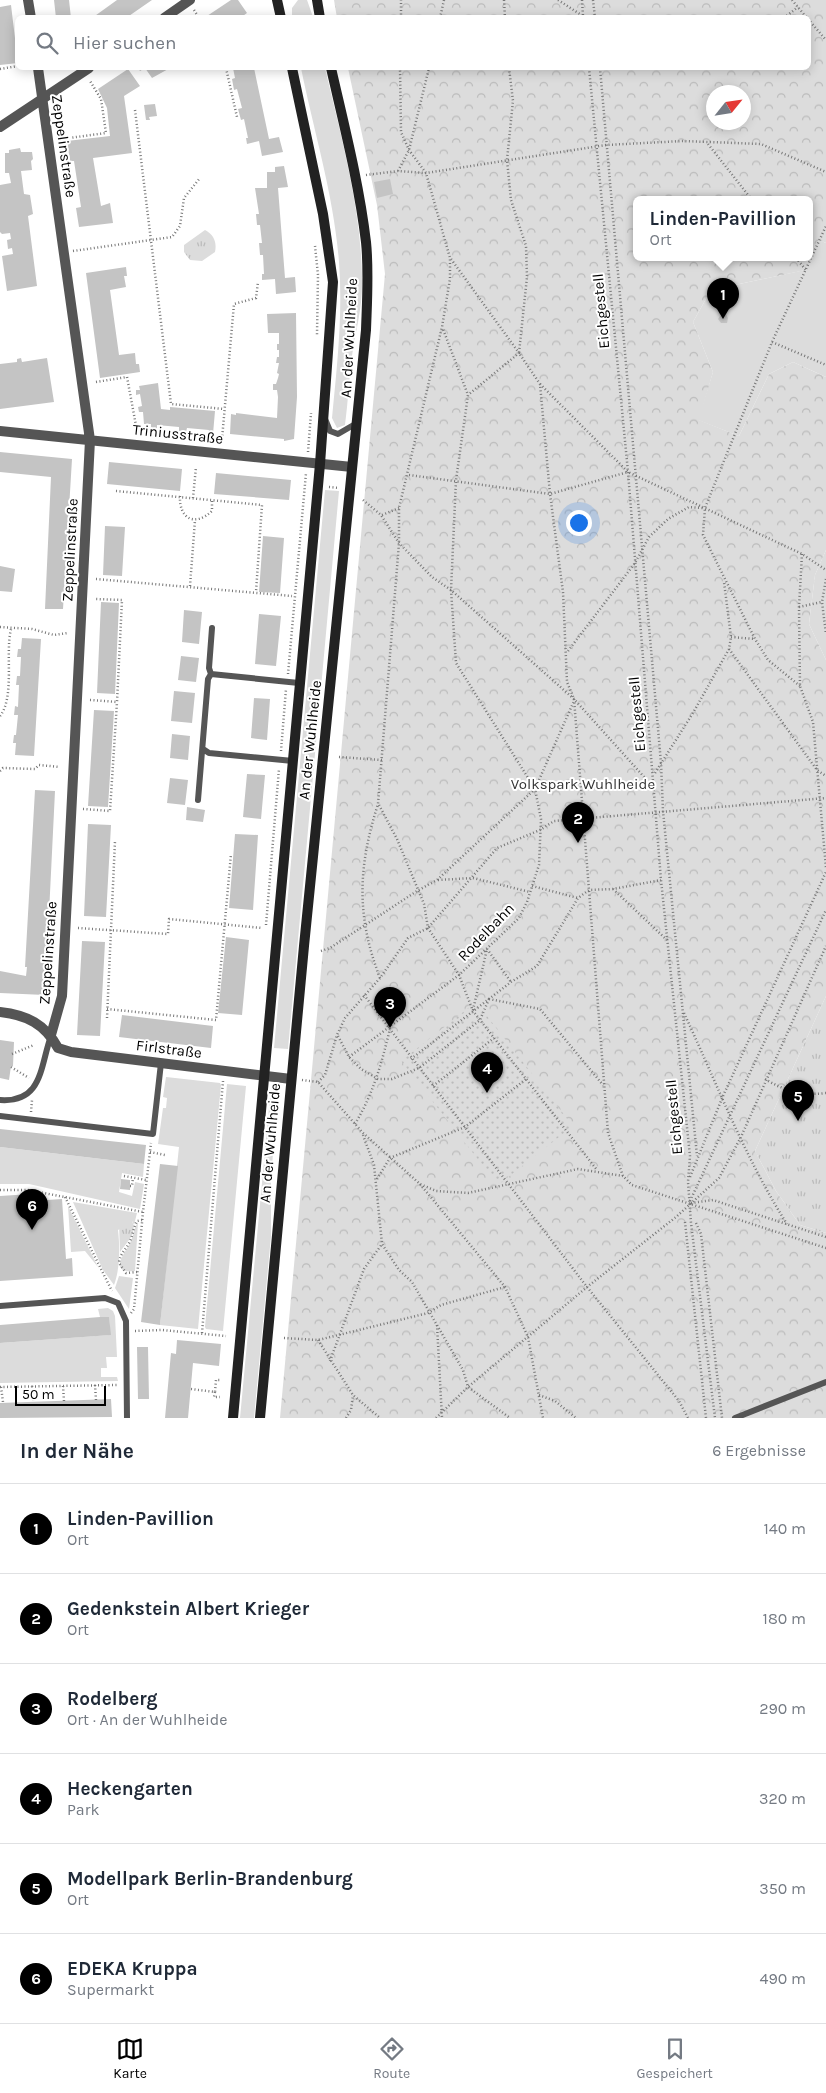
<!DOCTYPE html>
<html lang="de">
<head>
<meta charset="utf-8">
<style>
  body { margin:0; font-family:Karla,sans-serif; background:#f2f2f3; color:#1f2937 }
  .compass { position:absolute; left:706px; top:85px; width:45px; height:45px; border-radius:50%; background:#fff; box-shadow:0 2px 12px #0003; rotate:60deg }
  .scale { position:absolute; left:15px; bottom:12px; width:91px; box-sizing:border-box; padding-left:5px; border:2px solid #000; border-top:0; font-size:14px; line-height:18px; white-space:nowrap; color:#000; -webkit-text-stroke:4px #fff; paint-order:stroke }
  .you { position:absolute; left:578px; top:522px; width:18px; height:18px; margin:-12px; border:4px solid #fff; border-radius:50%; background:#1a73e8; box-shadow:0 0 0 8px #1a73e833 }
  .badge { display:grid; place-items:center; width:32px; height:32px; border-radius:50%; background:#000; color:#fff; font-size:16px; font-weight:700 }
  .pin { position:absolute; translate:-50% -41px; filter:drop-shadow(0 1px 2px #0008) }
  .pin::after { content:''; position:absolute; top:26px; width:18px; height:15px; background:inherit; clip-path:polygon(0 0,100% 0,50% 100%) }
  .popup { position:absolute; left:633px; top:196px; width:180px; height:65px; box-sizing:border-box; display:grid; place-content:center; border-radius:8px; background:#fff; filter:drop-shadow(0 1px 4px #0005); font-size:16px; white-space:nowrap; color:#747a83 }
  .popup b { font-size:19px; color:#1f2937 }
  .popup::after { content:''; position:absolute; left:50%; top:100%; margin-left:-10px; border:10px solid transparent; border-top-color:#fff }
  .list { margin:0; padding:0; list-style:none }
  h2 { display:flex; justify-content:space-between; align-items:center; height:65px; margin:0; padding:0 20px; font-size:21px }
  h2 small { font-size:16px; font-weight:400; color:#747a83 }
  .list li { display:grid; grid-template-columns:32px 1fr auto; gap:15px; align-items:center; box-sizing:border-box; height:90px; padding:0 20px; border-top:1px solid #e0e1e3 }
  .list b { display:block; font-size:19px; white-space:nowrap }
  .list p { margin:0; font-size:16px; white-space:nowrap; color:#747a83 }
  .list em { font-size:16px; font-style:normal; color:#747a83 }
  .icon { flex:none; width:28px; height:28px; fill:none; stroke:currentColor; stroke-width:2; stroke-linecap:round; stroke-linejoin:round }
  .map { position:relative; flex:none; width:826px; height:1418px; overflow:hidden }
  .search { position:absolute; background:#fff; box-shadow:0 2px 12px #0003; left:15px; right:15px; top:15px; height:55px; display:flex; align-items:center; gap:12px; box-sizing:border-box; padding:0 18px; border-radius:8px; color:#747a83; font-size:19px }
  .sheet { height:605px; background:#fff }
  nav { display:flex; justify-content:space-around; align-items:center; box-sizing:border-box; height:70px; border-top:1px solid #e0e1e3; background:#fff; font-size:14px; color:#747a83 }
  nav a { display:grid; justify-items:center; gap:2px }
  nav .on { color:#000 }
  .map>svg:first-child { display:block }
  .grass { fill:#dcdcdc }
  .forest { fill:url(#forest-crowns); fill-rule:evenodd }
  .park { fill:url(#park-tufts) }
  .garden { fill:url(#garden-dots) }
  .building { fill:#c4c4c4 }
  .lines { fill:none; stroke-linecap:round; stroke-linejoin:round }
  .path { stroke:#777; stroke-width:2.5; stroke-dasharray:1 2.5; stroke-linecap:butt }
  .service { stroke:#555; stroke-width:6 }
  .minor { stroke:#555; stroke-width:10 }
  .secondary { stroke:#222; stroke-width:10 }
  .labels { text-anchor:middle; dominant-baseline:central; stroke-width:4; stroke-linejoin:round; paint-order:stroke }
  .street-label { font-size:15px; fill:#000; stroke:#fff }
  .park-label { font-size:15px; fill:#333; stroke:#fff }
</style>
</head>
<body>
<div class="map">
<svg width="826" height="1418" viewBox="0 0 826 1418">
  <defs>
    <pattern id="forest-crowns" width="20" height="18" patternUnits="userSpaceOnUse" patternTransform="scale(1.25)"><rect width="20" height="18" fill="#dcdcdc"/><path d="M2 6a3 3 0 1 1 6 0M12 15a3 3 0 1 1 6 0" fill="none" stroke="#bbb"/></pattern>
    <pattern id="park-tufts" width="24" height="20" patternUnits="userSpaceOnUse" patternTransform="scale(1.25)"><rect width="24" height="20" fill="#dcdcdc"/><path d="M3 7l-1-3M5 7V3M7 7l1-3M15 17l-1-3M17 17v-4M19 17l1-3" fill="none" stroke="#bbb"/></pattern>
    <pattern id="garden-dots" width="8" height="8" patternUnits="userSpaceOnUse" patternTransform="scale(1.25)"><rect width="8" height="8" fill="#dcdcdc"/><path d="M2 2h.1M6 6h.1" fill="none" stroke="#bbb" stroke-width="1.8" stroke-linecap="round"/></pattern>
  </defs>
  <rect width="100%" height="100%" fill="#fff"/>
  <!-- grass -->
  <path class="grass" d="M298,0h9l6,17h-21v-9z
    M301,68h24c16,68 36,139 37,209 1,30 -6,51 -10,79 -3,23 -4,46 -7,69l-8,3 -5,-10c5,-52 11,-104 7,-156 -5,-66 -25,-130 -38,-194z
    M819,240l7,3v134l-33,-15 -24,12 -30,62 -41,-16 15,-48 -20,-50 18,-32 94,-20z
    M325,490l14,1 -51,558 -14,-1z
    M826,550v110l-17,-36 6,-49z
    M166,1077l54,6 1,2 -23,244 -38,-4 19,-178 -21,-3 5,-36h3l1,-10 -4,-1z
    M227,1084l19,2 -23,245 -17,-2 -1,-2z
    M273,1092l4,8 -6,80v56l-17,182h-14l30,-321z
    M0,1147l144,17 -1,13 -21,-4 -3,19 13,4 3,-14 9,2 -4,25 -111,-25h-29z
    M73,1202l64,11 -3,12 -2,-4 -14,9c2,18 2,39 -4,55l-11,-15z
    M68,1206l30,61 -13,-16 -14,1z
    M138,1222l-3,49c-29,3 -8,-20 -4,-30 3,-6 3,-13 7,-19z
    M119,1276l14,2 -4,31 -14,-21z
    M108,1308l5,3 2,5 2,41h-11l1,11h-6v9h16l1,4 -118,2v-40l110,-8 -1,-18h-9l-2,-8z"/>
  <!-- forest -->
  <path class="forest" d="M334,0h492v243l-7,-3 -13,30 -95,20 -18,32 20,50 -14,48 40,16 30,-62 24,-12 33,15v173l-11,25 -6,49 17,36v336l-71,155 21,40 24,34 26,8v185h-546l105,-1144 -8,-69 -29,-137h460v-50h-471zM714,92h30v30h-30zM637,200h172v58h-172z"/>
  <!-- park -->
  <path class="park" d="M205,230c9,5 12,12 10,22l-13,9 -12,-1 -6,-8v-7z
    M826,996v237l-26,-8 -24,-34 -21,-40z
    M124,1218l8,3c6,12 -6,22 -12,31l-1,-28z"/>
  <!-- garden -->
  <path class="garden" d="M476,1002l97,124 -75,59 -97,-124z"/>
  <!-- building -->
  <path class="building" d="M54,0h15l2,18h-15z
    M117,0h35l-26,18h-34z
    M231,0h7l9,13 -7,5h-36z
    M11,5l7,58 -18,2v-58z
    M138,68h32l-18,10 -7,-10 -5,3z
    M233,68h21l15,71 10,-2 4,15 -21,4 -3,-15 -12,3 -1,-6h2l-4,-19 -3,1 -3,-11 4,-1 -5,-19 -3,1 -2,-11 3,-1z
    M128,69l12,17 -16,10 8,57 -39,5 8,48 9,-3 3,20 -34,4 -3,-19 5,-1 -5,-33 -2,-13h-4l-3,-20 43,-5 -3,-28 -9,-19z
    M155,104l2,12 -8,1 1,3h-4l-2,-15z
    M20,148l1,4h11l1,7 -2,2 1,9 -11,1 3,23 6,1 3,19 -5,2 9,70 -30,5 -5,-35 11,-2 -1,-6 -4,1 -1,-9 4,-1 -1,-6 -8,1 -2,-2v-47l11,-2 -2,-10h-4v-20h4v-3z
    M284,166l4,21 -10,1 7,90 10,-1 1,15 -20,2 -1,-15 -13,1v-6h2l-1,-19h-3l-1,-12h3l-2,-18h-3l-1,-11h3l-4,-26h12v-16h8v-5z
    M390,179l3,15 -16,4 -3,-16z
    M126,267l1,9h-3l2,11 -16,3 9,65 16,-2 1,11h3l1,8 -40,6 -14,-105z
    M296,313l1,84 -3,42 -10,2v-2l-54,-5 1,-20 5,1v-2l41,5 1,-21 -1,-7h-4v-6h3l2,-6 1,-4 -2,-1 2,-10h-3l1,-6h2v-7h-2v-6h2v-11h-11l-1,-19z
    M726,314l2,4 -1,5h-6l-3,-4 3,-4z
    M21,358l1,4 25,-4 7,44 -54,7v-45l17,-2v-3z
    M158,383l3,26 9,1v-3l45,4 -2,23h-5l1,-4 -22,-2 -1,4 -7,-1v-4l-22,-2v4l-6,-1v-4h-7l-1,-12h-4l-1,-5 4,-1 -2,-12 -4,1v-5h4l-1,-4z
    M0,452l72,7 -9,150h-18l6,-132 -51,-5z
    M109,462l73,7 -2,22 -73,-7z
    M216,473l75,7 -2,20 -75,-6z
    M105,526l20,1 -3,49 -19,-1z
    M263,536l21,2 -4,55 -21,-1z
    M0,566l15,3 -3,23 -12,-1z
    M101,602l18,1 -4,91 -18,-1z
    M184,610l18,2 -3,32 -17,-2z
    M259,614l22,2 -5,50 -21,-2z
    M22,638l19,1 -7,117 -19,-1 1,-12h-3l1,-8h2l2,-20h-4l1,-9 3,1 1,-22h-3l1,-9h3l1,-19h-4l1,-8h3z
    M181,656l18,2 -3,24 -18,-2z
    M174,691l21,2 -3,30 -21,-2z
    M254,698l16,1 -3,41 -16,-2z
    M94,710l20,1 -6,96 -20,-1z
    M172,734l18,2 -2,24 -18,-2z
    M247,774l18,1 -4,44 -18,-2z
    M170,778l18,2 -3,25 -18,-2z
    M35,790l20,1 -10,204 -45,-2v-22l26,5 1,-9h-2z
    M187,807l18,3 -2,12 -17,-2z
    M88,824l23,1 -5,92 -22,-1z
    M235,834l23,1 -5,75 -24,-2z
    M226,937l23,3 -7,75 -24,-2z
    M82,941l23,1 -5,94 -23,-1z
    M122,1015l91,11 -2,22 -92,-11z
    M0,1040l14,2 -1,24h-2l-2,14 -9,-2z
    M0,1129l146,16 -2,19 -144,-17z
    M160,1164l18,2 -18,159 -19,-3z
    M121,1179l9,1v10l-10,-1z
    M31,1194l1,7 30,-2 4,60 6,-1 1,18 -73,5v-85z
    M100,1317h9l2,18 -111,8v-18z
    M177,1340l44,4 -2,22 -26,-3 -5,55h-23l6,-65 5,1z
    M137,1347h11l1,52h-11z
    M111,1399l1,18 -112,1v-15z"/>
  <g class="lines">
    <!-- path -->
    <path class="path" d="M504,0l1,18
      M558,0l25,16
      M582,0l1,16
      M593,0l2,18
      M792,0l15,18
      M194,10l5,8
      M401,18v-18
      M440,18l4,-18
      M784,18l14,-11
      M808,19l18,21
      M226,68l11,49
      M509,68l4,33 -6,59 4,40 15,46 1,31 -8,76 21,31 10,110 13,98 4,90 7,17 34,434 15,43 9,9 194,63
      M589,68l39,404 33,408 29,276 -2,26 3,41 24,195
      M600,68l61,695 2,48 34,345
      M0,69l18,-3
      M135,110l36,294 53,5
      M62,139l44,-6 -5,-34 -11,-18
      M708,144l44,56
      M398,171l11,-21 20,-82
      M366,175l32,-4 28,2 180,-28 77,-4 78,3 65,28
      M315,246l3,29 -1,60
      M73,251l99,-14 8,-11 4,-28 16,-20
      M796,258l10,12
      M451,259l68,94 -51,42
      M772,342l54,23
      M96,382l31,-5 10,54
      M540,384l88,88 174,82 24,16
      M222,439l12,-135 22,-6 2,-16
      M308,452l3,-39
      M409,475l141,19 78,-22
      M329,487l10,1
      M116,491l146,14 -6,87
      M180,496c-1,23 15,31 32,15v-11
      M193,498l3,-31
      M363,500l18,15 18,28 33,34 19,13 123,109 80,89
      M382,515l17,-7
      M802,554l-3,53 1,79 13,36 13,146
      M96,579l196,17
      M826,579l-4,23 4,32
      M190,586l5,-66
      M799,607l23,-5
      M0,627l32,2 22,6 14,-2
      M731,637l24,2
      M729,649l88,121 9,6
      M568,651l67,-88 14,-26 19,-18 21,-12 14,1
      M288,674l18,-201
      M800,686l-32,-26 -13,-21 -52,-104 2,-27 67,-166 54,-116
      M90,700l27,2 5,-102 -27,-1
      M0,716c15,-19 5,-63 11,-87
      M281,751l5,-62
      M339,757l43,3
      M0,771l3,-3 32,1 4,-4 21,2
      M655,773l38,-60 36,-64 2,-12 -7,-55
      M379,805l18,34 27,65 4,24 31,47 14,36 124,159
      M83,809l27,2 7,-109
      M438,880l35,-2 57,14
      M532,886l46,12
      M613,889l55,52
      M266,925l13,-156
      M78,928l90,6 1,-15 93,9
      M487,949l24,33
      M321,951l9,-3 87,-57 20,-11 98,-91 39,-88
      M380,978c-24,-62 -22,-111 -2,-174l21,-261v-35l43,-181 8,-48v-21l-24,-85 -17,-23 -8,-18 -1,-64
      M364,995l223,292 92,114 9,17
      M489,999l51,10 63,76
      M107,1009l109,11 15,-166
      M473,1010l14,-61
      M684,1013c33,71 61,145 103,211
      M107,1018l8,-177
      M338,1036l11,21 12,12 17,10h14l27,-11 61,-48 9,-21
      M12,1054l22,-9
      M349,1057l110,-82 60,-57 8,-16 12,-37 2,-46 -6,-30 -79,-126 -5,-73 5,-110 12,-85 -25,-66
      M411,1059l100,-77 26,-16 41,-68 11,-8 24,-1 48,-9
      M11,1067l18,11
      M765,1079c20,12 38,17 61,14
      M302,1080l16,2 45,51 57,51 16,7 32,2 110,-24 45,7
      M318,1082l7,-7 12,-40 8,-17 35,-40 28,-40 20,-10 69,-80 43,-18 14,-9 272,-23
      M433,1086l61,-48
      M31,1112l1,-12
      M355,1124c19,-32 26,-59 35,-95
      M363,1135l11,30 8,79 17,26 13,12 51,88 5,17 42,31
      M150,1152l15,3
      M124,1176l22,4
      M690,1177l33,-81 103,-224
      M377,1179l13,-21 75,-31 61,-48
      M420,1184l85,103 23,50 15,81
      M130,1186h2l1,-8
      M0,1190h28l115,22
      M65,1197l47,94
      M690,1201l136,-291
      M691,1203l22,-3 113,37
      M685,1222l21,196
      M696,1223l5,11 21,184
      M137,1272l-11,1 -7,-10c1,-10 7,-13 11,-22 3,-6 3,-13 7,-20l5,-1
      M131,1313l3,-4 9,-97 8,-69
      M437,1325l5,93
      M135,1331l27,-1 64,6
      M202,1333l21,-252
      M284,1338l34,2 110,-27 13,-8 64,-18
      M318,1340l35,55 27,23
      M330,1361l34,-92 18,-25
      M95,1385l1,15
      M32,1386l2,16
      M63,1386l1,15
      M0,1387l118,-2
      M1,1387l2,15
      M191,1389l24,3 1,-12h5
      M215,1392l-1,5h6
      M539,1395l16,6 21,17
      M346,1418l5,-8 2,-15
      M436,1418l32,-31 119,-100 89,-70 43,-39 22,-41 85,-191"/>
    <!-- service -->
    <path class="service" d="M325,419l5,12 8,3 19,-11
      M211,674l88,9
      M203,749l6,4 84,8
      M198,800l10,-121 3,-5 -2,-6 3,-40
      M0,1100c43,3 40,-34 51,-64
      M0,1116l153,18 8,-71
      M0,1306l105,-8 13,5 8,18 1,97
      M735,1418l91,-36"/>
    <!-- minor -->
    <path class="minor" d="M28,0l3,18
      M164,18l26,-18
      M38,68l52,372 -28,556 -11,39
      M0,127l89,-59
      M0,431l352,36
      M0,1012c27,3 45,12 58,36l13,4 220,27"/>
    <!-- secondary -->
    <path class="secondary" d="M277,0l4,18
      M317,0l3,18
      M233,1418l87,-954 13,-182 -10,-68 -31,-146
      M260,1418l44,-472 62,-616c1,-29 3,-59 0,-88 -7,-59 -22,-117 -35,-174"/>
  </g>
  <g class="labels">
    <!-- street labels -->
    <g class="street-label">
      <text transform="translate(64 146) rotate(82)">Zeppelinstraße</text>
      <text transform="translate(601 311) rotate(-95)">Eichgestell</text>
      <text transform="translate(349 338) rotate(-87)">An der Wuhlheide</text>
      <text transform="translate(178 434) rotate(6)">Triniusstraße</text>
      <text transform="translate(70 550) rotate(-87)">Zeppelinstraße</text>
      <text transform="translate(637 714) rotate(-95)">Eichgestell</text>
      <text transform="translate(310 740) rotate(-84)">An der Wuhlheide</text>
      <text transform="translate(486 932) rotate(-46)">Rodelbahn</text>
      <text transform="translate(48 953) rotate(-86)">Zeppelinstraße</text>
      <text transform="translate(169 1049) rotate(7)">Firlstraße</text>
      <text transform="translate(674 1117) rotate(-95)">Eichgestell</text>
      <text transform="translate(270 1143) rotate(-85)">An der Wuhlheide</text>
    </g>
    <!-- park labels -->
    <g class="park-label">
      <text x="583" y="784">Volkspark Wuhlheide</text>
    </g>
  </g>
</svg>
<svg class="compass" viewBox="-18 -18 36 36"><path d="M0-13l5 13h-10z" fill="#e53935"/><path d="M0 13l5-13h-10z" fill="#747a83"/></svg>
<div class="scale">50 m</div>
<div class="you"></div>
<div class="pin badge" style="left:723px;top:319px">1</div>
<div class="popup"><b>Linden-Pavillion</b>Ort</div>
<div class="pin badge" style="left:578px;top:843px">2</div>
<div class="pin badge" style="left:390px;top:1028px">3</div>
<div class="pin badge" style="left:487px;top:1093px">4</div>
<div class="pin badge" style="left:798px;top:1121px">5</div>
<div class="pin badge" style="left:32px;top:1230px">6</div>
<div class="search"><svg class="icon" aria-label="search" viewBox="0 0 24 24"><circle cx="10" cy="10" r="6"/><path d="M15 15l6 6"/></svg>Hier suchen</div>
</div>
<section class="sheet">
<h2>In der Nähe<small>6 Ergebnisse</small></h2>
<ul class="list">
<li><span class="badge">1</span><div><b>Linden-Pavillion</b><p>Ort</p></div><em>140 m</em></li>
<li><span class="badge">2</span><div><b>Gedenkstein Albert Krieger</b><p>Ort</p></div><em>180 m</em></li>
<li><span class="badge">3</span><div><b>Rodelberg</b><p>Ort · An der Wuhlheide</p></div><em>290 m</em></li>
<li><span class="badge">4</span><div><b>Heckengarten</b><p>Park</p></div><em>320 m</em></li>
<li><span class="badge">5</span><div><b>Modellpark Berlin-Brandenburg</b><p>Ort</p></div><em>350 m</em></li>
<li><span class="badge">6</span><div><b>EDEKA Kruppa</b><p>Supermarkt</p></div><em>490 m</em></li>
</ul>
</section>
<nav>
<a class="on"><svg class="icon" aria-label="map" viewBox="0 0 24 24"><path d="M3 6l6-2 6 2 6-2v14l-6 2-6-2-6 2zM9 4v14M15 6v14"/></svg>Karte</a>
<a><svg class="icon" aria-label="directions" viewBox="0 0 24 24"><path d="M12 3l9 9-9 9-9-9zM9 14v-3h6M13 9l2 2-2 2"/></svg>Route</a>
<a><svg class="icon" aria-label="saved" viewBox="0 0 24 24"><path d="M7 4h10v16l-5-4-5 4z"/></svg>Gespeichert</a>
</nav>
</body>
</html>
